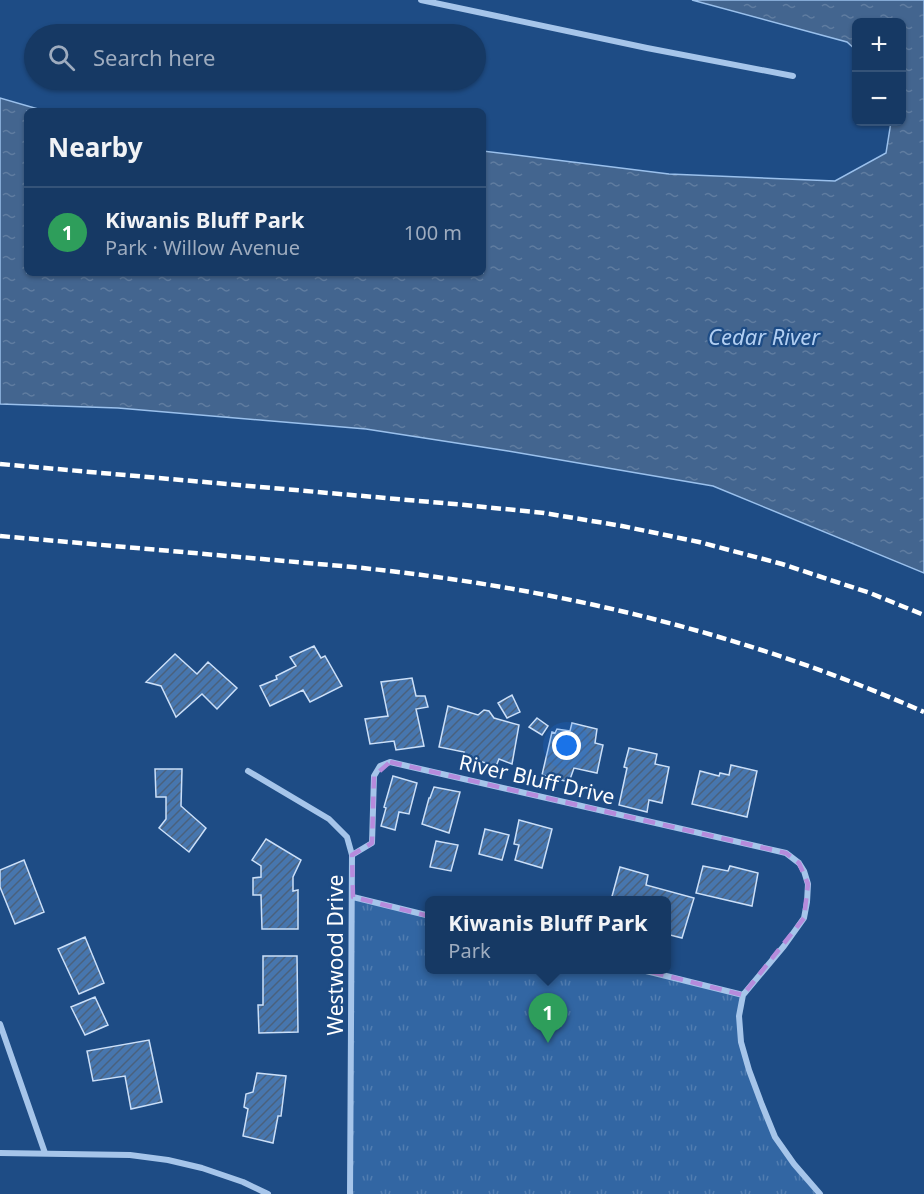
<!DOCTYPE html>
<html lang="en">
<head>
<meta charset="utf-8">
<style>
  body { margin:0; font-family:"Noto Sans",sans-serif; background:#1f406a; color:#f1f3f6 }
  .controls { position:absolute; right:18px; top:18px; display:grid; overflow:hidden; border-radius:9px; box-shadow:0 2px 4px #0004 }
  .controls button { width:54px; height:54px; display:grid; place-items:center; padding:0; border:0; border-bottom:2px solid #355378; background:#163964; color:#f1f3f6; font:30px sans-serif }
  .you { position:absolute; left:567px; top:746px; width:21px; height:21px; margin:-15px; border:4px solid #fff; border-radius:50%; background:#1a73e8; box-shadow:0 0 0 9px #1a73e833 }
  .badge { display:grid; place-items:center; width:39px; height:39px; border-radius:50%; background:#f9cd66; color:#fff; font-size:20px; font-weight:700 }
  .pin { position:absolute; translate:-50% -50px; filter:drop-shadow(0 2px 3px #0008) }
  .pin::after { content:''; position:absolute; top:32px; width:21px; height:18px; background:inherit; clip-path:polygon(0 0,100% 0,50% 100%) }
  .popup { position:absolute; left:425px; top:896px; width:246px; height:78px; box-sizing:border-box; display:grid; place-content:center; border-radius:9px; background:#163964; filter:drop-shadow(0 2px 4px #0005); font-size:20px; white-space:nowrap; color:#9eacbf }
  .popup b { font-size:22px; color:#f1f3f6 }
  .popup::after { content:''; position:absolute; left:50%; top:100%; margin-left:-12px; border:12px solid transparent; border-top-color:#163964 }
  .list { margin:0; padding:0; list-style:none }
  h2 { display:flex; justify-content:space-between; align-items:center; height:78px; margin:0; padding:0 24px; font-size:26px }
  h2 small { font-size:20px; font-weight:400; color:#9eacbf }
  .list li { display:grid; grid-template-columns:39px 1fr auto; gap:18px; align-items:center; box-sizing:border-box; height:90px; padding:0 24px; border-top:2px solid #355378 }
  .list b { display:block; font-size:22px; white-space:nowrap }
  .list p { margin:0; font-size:20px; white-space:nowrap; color:#9eacbf }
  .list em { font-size:20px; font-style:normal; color:#9eacbf }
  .icon { flex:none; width:33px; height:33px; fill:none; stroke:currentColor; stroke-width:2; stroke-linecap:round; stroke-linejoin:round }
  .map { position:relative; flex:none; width:924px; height:1194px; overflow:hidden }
  .search { position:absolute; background:#163964; box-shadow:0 2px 4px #0004; left:24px; top:24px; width:462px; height:66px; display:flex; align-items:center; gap:15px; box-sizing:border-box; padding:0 21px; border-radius:33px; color:#9eacbf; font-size:22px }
  .panel { position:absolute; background:#163964; box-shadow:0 2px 4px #0004; left:24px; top:108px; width:462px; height:168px; border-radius:9px }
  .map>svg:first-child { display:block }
  .grass { fill:url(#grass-tufts) }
  .water { fill:url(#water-ripples); stroke:#9ac0ec; stroke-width:1.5 }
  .building { fill:url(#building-hatch); stroke:#cbdff8; stroke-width:1.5 }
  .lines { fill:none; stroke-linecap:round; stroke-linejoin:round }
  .minor { stroke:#a6c5ea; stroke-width:6 }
  .rail { stroke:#fff; stroke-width:4.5; stroke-dasharray:10 4.5; stroke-linecap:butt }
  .marked { fill:none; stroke:#b68bdc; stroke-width:4.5; stroke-dasharray:12 8; stroke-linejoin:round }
  .labels { text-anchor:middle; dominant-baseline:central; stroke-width:4.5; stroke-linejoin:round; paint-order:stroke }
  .street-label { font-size:21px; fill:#fff; stroke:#1e4c85 }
  .water-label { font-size:22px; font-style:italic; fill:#b2cff2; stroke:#1e4c85 }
</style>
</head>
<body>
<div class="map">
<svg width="924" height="1194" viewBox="0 0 924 1194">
  <defs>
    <pattern id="grass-tufts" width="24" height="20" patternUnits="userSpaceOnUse" patternTransform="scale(1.5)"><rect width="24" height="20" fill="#3266a3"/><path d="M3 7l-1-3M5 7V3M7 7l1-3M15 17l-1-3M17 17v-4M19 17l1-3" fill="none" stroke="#517db1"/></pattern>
    <pattern id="water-ripples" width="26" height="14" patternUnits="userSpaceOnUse" patternTransform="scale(1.5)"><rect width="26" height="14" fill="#43658f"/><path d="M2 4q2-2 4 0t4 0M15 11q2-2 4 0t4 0" fill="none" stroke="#5f7ca0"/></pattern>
    <pattern id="building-hatch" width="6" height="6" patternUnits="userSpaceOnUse" patternTransform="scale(1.5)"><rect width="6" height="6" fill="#4776ae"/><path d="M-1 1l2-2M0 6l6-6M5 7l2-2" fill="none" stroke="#4a617d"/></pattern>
  </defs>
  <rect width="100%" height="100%" fill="#1e4c85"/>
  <!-- grass -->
  <path class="grass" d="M353,897l76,19 1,54h212l101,25 -4,21 10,54 26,67 47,57h-472z"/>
  <!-- water -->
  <path class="water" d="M692,0h232v573l-211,-87 -205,-35 -142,-22 -248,-21 -118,-4v-306l45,13h-18v162h456v-122l186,23 166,7 51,-28 5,-31h11v-100h-46v28l-9,-8z"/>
  <!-- building -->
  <path class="building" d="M314,646l7,12 4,-2 17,30 -32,16 -7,-12 -33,16 -10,-20 17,-7 -1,-3 20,-10 -6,-9z
    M175,654l22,20 11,-12 29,26 -20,21 -15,-15 -26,23 -15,-31 -15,-4z
    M412,678l4,18h9l3,11 -12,2 8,37 -28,4 -2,-9 -24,3 -5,-25 23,-3 -7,-34z
    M512,695l8,17 -13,6 -9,-15z
    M448,706l30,9 6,-5 5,1 5,7 25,7 -7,39 -13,-5 -3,7 -34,-10 2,-4 -25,-5z
    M537,718l11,8 -6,9 -13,-8z
    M572,723l25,6 -2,14 8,2 -6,28 -23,-5 -5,14 -27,-7 10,-43 3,1 2,-4 13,2z
    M629,748l28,6 -2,10 14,3 -7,36 -13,-3 -2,12 -28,-7 8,-37 -3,-1z
    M731,765l26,6 -10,46 -55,-13 8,-33 19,5 1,-3 9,2z
    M155,769h27l-1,37 25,22 -17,24 -30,-24 7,-9v-22h-10z
    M393,776l24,7 -8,31 -10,-2 -4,18 -14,-4 5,-18 -2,-1z
    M434,787l26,5 -11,41 -27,-9 7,-26h1z
    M519,820l33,9 -10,39 -27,-8 4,-15 -5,-1z
    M485,829l24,6 -7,25 -23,-6z
    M266,839l35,21 -8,17v14l5,-1v39h-36l-1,-34h-8v-17l8,-1v-11l-9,-6z
    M436,841l22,4 -7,26 -21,-4z
    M24,860l20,52 -29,12 -15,-37v-17z
    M703,866l25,5 2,-5 28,7 -6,33 -56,-13z
    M620,867l28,8 -2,10 48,13 -12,40 -16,-4v-34h-55z
    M85,937l19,46 -25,11 -21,-45z
    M263,956h34l1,76 -39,1 -1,-28h5z
    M95,997l13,28 -23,10 -14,-28z
    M149,1040l13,62 -31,7 -6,-33 -32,5 -6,-30z
    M257,1073l29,3 -5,40h-3l-5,27 -30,-7 5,-27 -4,-2 2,-13 7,-2z"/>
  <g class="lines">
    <!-- minor -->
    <path class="minor" d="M421,0l226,48 146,28
      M248,771l81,48 18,18 5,18 -2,339
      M352,855l20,-12 2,-67 6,-10 10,-4 396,91 13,10 5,8 4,13 -1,18 -3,16 -20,28 -41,49 -4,21 2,26 8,28 13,35 13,32 19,27 26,30
      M353,897l77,19
      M642,970l101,25
      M0,1024l45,129
      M0,1153l130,2 38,5 34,8 41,14 25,12"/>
    <!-- rail -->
    <path class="rail" d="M0,464l465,41 79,8 78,13 77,16 83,22 88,29 54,22
      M0,536l353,31c198,20 388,64 571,145"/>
  </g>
  <!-- marked area -->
  <path class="marked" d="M390,762l396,91 13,10 9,21 -4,34 -61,77 -390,-98 -1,-42 20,-12 2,-67z"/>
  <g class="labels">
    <!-- street labels -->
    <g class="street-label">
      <text transform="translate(537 779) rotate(13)">River Bluff Drive</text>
      <text transform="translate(335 955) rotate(-90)">Westwood Drive</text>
    </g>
    <!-- water labels -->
    <g class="water-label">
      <text x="764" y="336">Cedar River</text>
    </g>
  </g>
</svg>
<div class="controls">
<button>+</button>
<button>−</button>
</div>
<div class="you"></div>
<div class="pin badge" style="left:548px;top:1043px;background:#2e9e5b">1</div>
<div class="popup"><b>Kiwanis Bluff Park</b>Park</div>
<div class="search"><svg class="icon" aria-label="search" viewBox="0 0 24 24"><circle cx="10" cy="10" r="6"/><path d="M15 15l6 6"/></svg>Search here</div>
<section class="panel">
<h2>Nearby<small></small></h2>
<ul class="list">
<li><span class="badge" style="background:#2e9e5b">1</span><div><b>Kiwanis Bluff Park</b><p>Park · Willow Avenue</p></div><em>100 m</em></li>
</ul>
</section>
</div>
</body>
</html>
